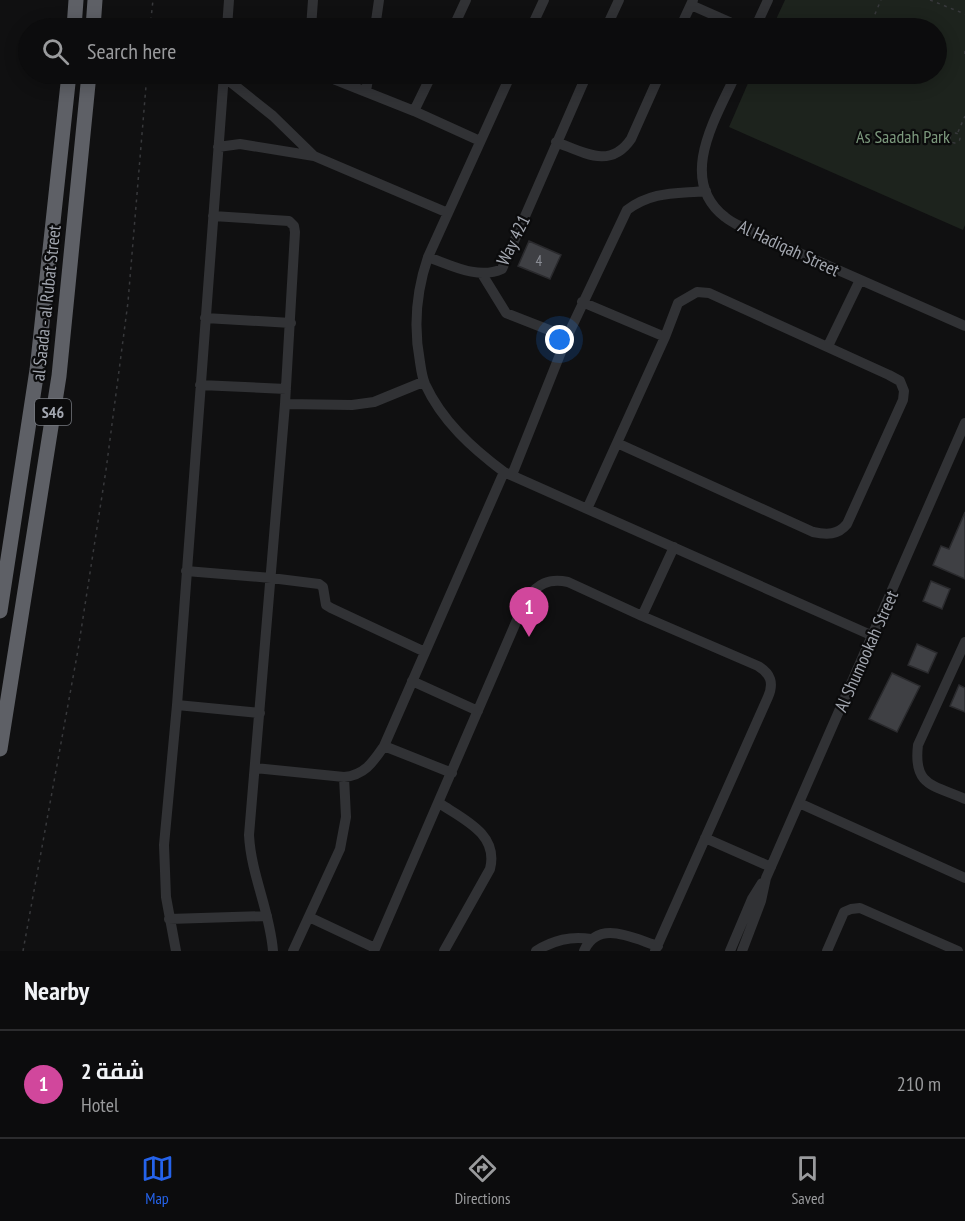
<!DOCTYPE html>
<html lang="en">
<head>
<meta charset="utf-8">
<style>
  body { margin:0; font-family:"PT Sans Narrow",Cairo,sans-serif; background:#1a1a1b; color:#f1f3f6 }
  .you { position:absolute; left:560px; top:340px; width:21px; height:21px; margin:-15px; border:4px solid #fff; border-radius:50%; background:#1a73e8; box-shadow:0 0 0 9px #1a73e833 }
  .badge { display:grid; place-items:center; width:39px; height:39px; border-radius:50%; background:#2563eb; color:#fff; font-size:20px; font-weight:700 }
  .pin { position:absolute; translate:-50% -50px; filter:drop-shadow(0 2px 3px #0008) }
  .pin::after { content:''; position:absolute; top:32px; width:21px; height:18px; background:inherit; clip-path:polygon(0 0,100% 0,50% 100%) }
  .list { margin:0; padding:0; list-style:none }
  h2 { display:flex; justify-content:space-between; align-items:center; height:78px; margin:0; padding:0 24px; font-size:26px }
  h2 small { font-size:20px; font-weight:400; color:#9a9b9d }
  .list li { display:grid; grid-template-columns:39px 1fr auto; gap:18px; align-items:center; box-sizing:border-box; height:108px; padding:0 24px; border-top:2px solid #2c2c2e }
  .list b { display:block; font-size:22px; white-space:nowrap }
  .list p { margin:0; font-size:20px; white-space:nowrap; color:#9a9b9d }
  .list em { font-size:20px; font-style:normal; color:#9a9b9d }
  .icon { flex:none; width:33px; height:33px; fill:none; stroke:currentColor; stroke-width:2; stroke-linecap:round; stroke-linejoin:round }
  .map { position:relative; flex:none; width:965px; height:951px; overflow:hidden }
  .search { position:absolute; background:#0c0c0d; box-shadow:0 3px 15px #0003; left:18px; right:18px; top:18px; height:66px; display:flex; align-items:center; gap:15px; box-sizing:border-box; padding:0 21px; border-radius:33px; color:#9a9b9d; font-size:22px }
  .sheet { height:186px; background:#0c0c0d }
  nav { display:flex; justify-content:space-around; align-items:center; box-sizing:border-box; height:84px; border-top:2px solid #2c2c2e; background:#0c0c0d; font-size:16px; color:#9a9b9d }
  nav a { display:grid; justify-items:center; gap:3px }
  nav .on { color:#2563eb }
  .map>svg:first-child { display:block }
  .green { fill:#1d231d }
  .building { fill:#3f4044; stroke:#2a2a2d; stroke-width:1.5 }
  .lines { fill:none; stroke-linecap:round; stroke-linejoin:round }
  .path { stroke:#38393c; stroke-width:1.5; stroke-dasharray:3 4.5; stroke-linecap:butt }
  .minor { stroke:#313235; stroke-width:10 }
  .highway { stroke:#5e6066; stroke-width:15 }
  .labels { text-anchor:middle; dominant-baseline:central; stroke-width:4.5; stroke-linejoin:round; paint-order:stroke }
  .number-label { font-size:15px; fill:#8a8d95 }
  .shield { fill:#0b0b0c; stroke:#75787f; stroke-width:1.5 }
  .shield-label { font-size:16px; font-weight:bold; fill:#a3a7b0 }
  .park-label { font-size:18px; fill:#7c997d; stroke:#0b0b0c }
  .street-label { font-size:18px; fill:#a3a7b0; stroke:#0b0b0c }
</style>
</head>
<body>
<div class="map">
<svg width="965" height="951" viewBox="0 0 965 951">
  <rect width="100%" height="100%" fill="#101011"/>
  <!-- green -->
  <path class="green" d="M785,0h180v225l-2,5 -234,-103 23,-53h184v-46h-164z"/>
  <!-- building -->
  <path class="building" d="M529,241l32,14 -11,24 -32,-13z
    M965,512v67l-32,-14 8,-19 8,3z
    M931,581l19,8 -8,20 -19,-8z
    M917,644l20,9 -9,20 -20,-8z
    M892,673l28,13 -23,46 -28,-13z
    M959,685l6,3v24l-15,-6z"/>
  <g class="lines">
    <!-- path -->
    <path class="path" d="M930,0l35,14
      M150,28l3,-28
      M869,28l12,-28
      M965,51v5
      M847,77l1,-3
      M958,132l7,-16
      M950 138a5 5 0 1 1 10 0a5 5 0 1 1-10 0Z
      M23,951l55,-301 28,-180 22,-168 19,-228"/>
    <!-- minor -->
    <path class="minor" d="M691,5l52,23
      M227,28l2,-28
      M311,28l2,-28
      M375,28l4,-28
      M453,28l13,-28
      M531,28l13,-28
      M606,28l13,-28
      M680,28l13,-28
      M755,28l13,-28
      M321,74l93,37 66,30
      M511,74l-83,183c-12,35 -15,68 -8,105 1,7 2,15 5,22 17,37 47,64 79,88l369,164
      M736,74c-19,42 -60,105 -11,143 6,5 13,8 20,12l220,97
      M223,76l50,40 41,40
      M366,91l3,-17
      M414,111l18,-37
      M556,142c27,10 54,28 75,-3l29,-65
      M218,147l22,-3 74,12 134,57
      M213,216l76,5 5,5 1,6 -10,172 -36,431c2,40 21,76 24,116
      M428,257c23,8 50,23 74,12l85,-195
      M482,274l24,39 61,24
      M582,302l83,35
      M205,318l86,5
      M828,346l32,-66
      M200,385l86,4
      M285,404l67,1 22,-3 49,-20
      M512,475l55,-138 60,-127c26,-19 48,-16 79,-19
      M587,509l78,-172 13,-34 19,-11 12,1 180,82 11,6 4,10 -1,9 -56,124c-9,11 -20,11 -34,8l-196,-89
      M186,571l85,7 48,6 4,3 3,18 5,3 94,44
      M642,616l32,-69
      M965,642l-47,103c-5,41 15,40 47,54
      M412,681l66,30
      M177,705l83,8
      M384,746l68,27
      M255,768l89,9c21,-2 29,-15 40,-31l120,-274
      M439,803c24,16 60,31 51,66l-46,82
      M799,803l166,75
      M705,838l66,29
      M309,917l66,31
      M169,919l98,-3
      M176,951l-10,-54 -2,-52 13,-140 47,-631
      M293,951l47,-102 6,-32 -2,-40
      M374,951l152,-352c12,-15 22,-21 42,-17l74,34 116,50c13,8 16,17 10,31l-113,254
      M536,951c18,-11 34,-15 55,-12
      M584,951c14,-32 48,-13 74,-5
      M730,951l22,-52 10,-16
      M742,951l19,-50 5,-23 199,-455
      M827,951l17,-39 7,-3 9,-1 98,43"/>
    <!-- highway -->
    <path class="highway" d="M74,28l2,-28
      M93,28l2,-28
      M0,611l37,-241 32,-296
      M0,749l59,-373 30,-302"/>
  </g>
  <g class="labels">
    <!-- number labels -->
    <g class="number-label">
      <text x="539" y="260">4</text>
    </g>
    <!-- shield labels -->
    <rect class="shield" x="35" y="399" width="36" height="26" rx="4.5"/>
    <g class="shield-label">
      <text x="53" y="412">S46</text>
    </g>
    <!-- park labels -->
    <g class="park-label">
      <text x="903" y="136">As Saadah Park</text>
    </g>
    <!-- street labels -->
    <g class="street-label">
      <text transform="translate(513 240) rotate(-64)">Way 421</text>
      <text transform="translate(789 248) rotate(25)">Al Hadiqah Street</text>
      <text transform="translate(46 303) rotate(-84)">al Saada - al Rubat Street</text>
      <text transform="translate(866 651) rotate(-66)">Al Shumookah Street</text>
    </g>
  </g>
</svg>
<div class="you"></div>
<div class="pin badge" style="left:529px;top:637px;background:#d1479c">1</div>
<div class="search"><svg class="icon" aria-label="search" viewBox="0 0 24 24"><circle cx="10" cy="10" r="6"/><path d="M15 15l6 6"/></svg>Search here</div>
</div>
<section class="sheet">
<h2>Nearby<small></small></h2>
<ul class="list">
<li><span class="badge" style="background:#d1479c">1</span><div><b>شقة 2</b><p>Hotel</p></div><em>210 m</em></li>
</ul>
</section>
<nav>
<a class="on"><svg class="icon" aria-label="map" viewBox="0 0 24 24"><path d="M3 6l6-2 6 2 6-2v14l-6 2-6-2-6 2zM9 4v14M15 6v14"/></svg>Map</a>
<a><svg class="icon" aria-label="directions" viewBox="0 0 24 24"><path d="M12 3l9 9-9 9-9-9zM9 14v-3h6M13 9l2 2-2 2"/></svg>Directions</a>
<a><svg class="icon" aria-label="saved" viewBox="0 0 24 24"><path d="M7 4h10v16l-5-4-5 4z"/></svg>Saved</a>
</nav>
</body>
</html>
